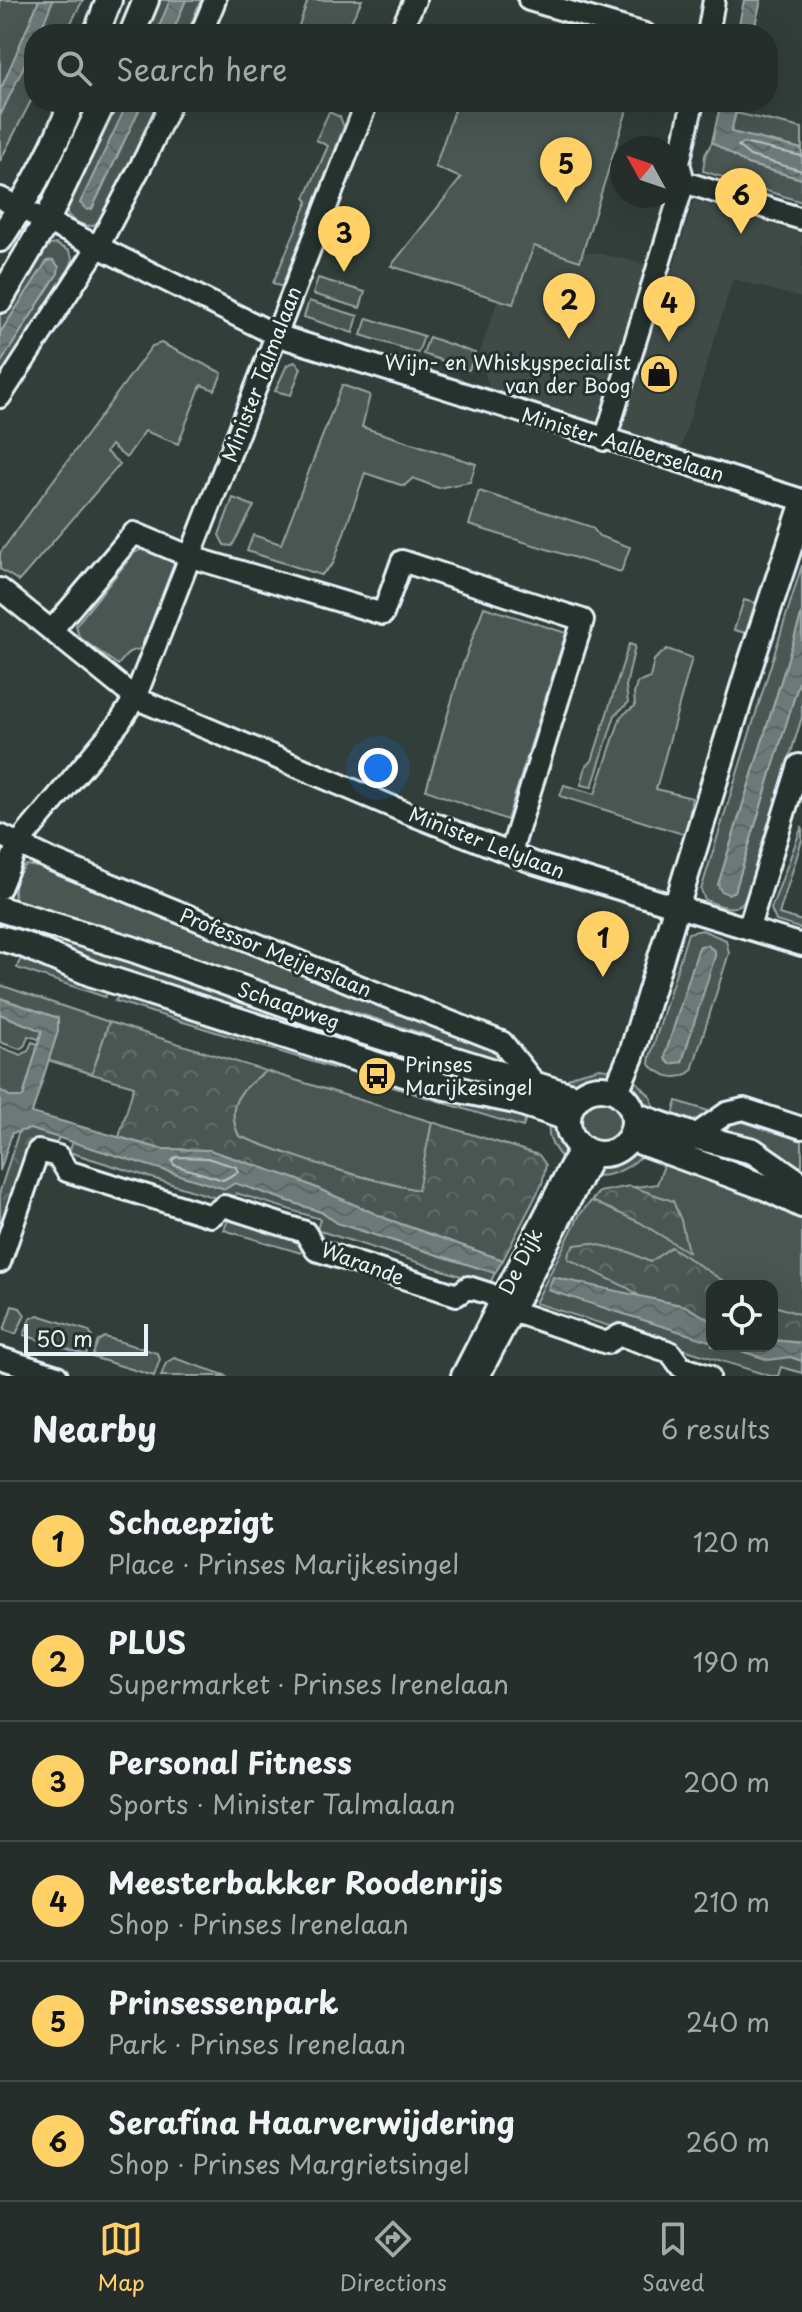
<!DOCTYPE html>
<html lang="en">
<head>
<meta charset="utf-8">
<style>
  body { margin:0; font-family:"Playpen Sans",sans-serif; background:#2e3633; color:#f1f3f6 }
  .controls { position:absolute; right:24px; bottom:24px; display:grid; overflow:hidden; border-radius:16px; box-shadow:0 8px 32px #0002 }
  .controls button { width:72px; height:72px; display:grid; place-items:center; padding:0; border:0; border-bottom:2px solid #424a47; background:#262e2b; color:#f1f3f6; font:40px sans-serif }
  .compass { position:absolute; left:610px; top:136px; width:72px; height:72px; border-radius:50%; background:#262e2b; box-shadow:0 8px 32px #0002; rotate:310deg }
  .scale { position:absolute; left:24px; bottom:20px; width:124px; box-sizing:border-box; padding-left:8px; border:4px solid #e8f1f8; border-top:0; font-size:22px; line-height:28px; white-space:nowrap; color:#e8f1f8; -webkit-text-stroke:6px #26332d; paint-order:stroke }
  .you { position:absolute; left:378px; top:768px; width:28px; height:28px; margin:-20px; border:6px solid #fff; border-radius:50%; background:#1a73e8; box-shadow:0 0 0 12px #1a73e833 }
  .badge { display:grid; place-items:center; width:52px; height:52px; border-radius:50%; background:#ffd166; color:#111; font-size:26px; font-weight:700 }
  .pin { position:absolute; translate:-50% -66px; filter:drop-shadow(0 2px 4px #0008) }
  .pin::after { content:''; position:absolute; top:42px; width:28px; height:24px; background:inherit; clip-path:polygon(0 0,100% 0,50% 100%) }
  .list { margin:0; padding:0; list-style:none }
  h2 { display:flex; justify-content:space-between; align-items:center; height:104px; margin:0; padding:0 32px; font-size:34px }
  h2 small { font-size:26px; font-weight:400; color:#a4a8a9 }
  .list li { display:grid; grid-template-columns:52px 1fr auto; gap:24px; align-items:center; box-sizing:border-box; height:120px; padding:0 32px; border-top:2px solid #424a47 }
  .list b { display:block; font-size:30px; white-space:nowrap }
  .list p { margin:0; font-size:26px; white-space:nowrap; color:#a4a8a9 }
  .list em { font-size:26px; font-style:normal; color:#a4a8a9 }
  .icon { flex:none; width:44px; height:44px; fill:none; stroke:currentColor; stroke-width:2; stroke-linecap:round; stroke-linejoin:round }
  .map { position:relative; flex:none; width:802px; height:1376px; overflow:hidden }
  .search { position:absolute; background:#262e2b; box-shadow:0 8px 32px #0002; left:24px; right:24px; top:24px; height:88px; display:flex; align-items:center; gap:20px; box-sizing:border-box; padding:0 28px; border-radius:32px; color:#a4a8a9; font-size:30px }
  .sheet { height:824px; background:#262e2b }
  nav { display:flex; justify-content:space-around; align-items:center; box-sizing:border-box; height:112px; border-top:2px solid #424a47; background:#262e2b; font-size:22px; color:#a4a8a9 }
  nav a { display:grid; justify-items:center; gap:4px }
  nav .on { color:#ffd166 }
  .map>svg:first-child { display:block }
  .built { fill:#3f4b46 }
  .green { fill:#495651; stroke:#98a4a4; stroke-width:2; fill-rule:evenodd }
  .forest { fill:url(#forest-crowns); stroke:#98a4a4; stroke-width:2 }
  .water { fill:url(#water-waves); stroke:#9ea9ab; stroke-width:2 }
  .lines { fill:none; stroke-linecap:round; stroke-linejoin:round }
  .shore { stroke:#b7c1c5; stroke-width:2 }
  .minor-casing { stroke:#e8f1f8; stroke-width:26 }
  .tertiary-casing { stroke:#e8f1f8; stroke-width:30 }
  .minor { stroke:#26332d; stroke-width:20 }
  .tertiary { stroke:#26332d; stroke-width:24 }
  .labels { text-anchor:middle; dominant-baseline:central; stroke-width:6; stroke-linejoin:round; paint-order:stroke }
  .poi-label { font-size:20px; fill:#e8f1f8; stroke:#26332d; text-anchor:end }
  .street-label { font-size:20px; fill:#e8f1f8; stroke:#26332d }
</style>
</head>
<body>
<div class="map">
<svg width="802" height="1376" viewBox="0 0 802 1376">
  <defs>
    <pattern id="forest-crowns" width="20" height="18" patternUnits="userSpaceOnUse" patternTransform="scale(2)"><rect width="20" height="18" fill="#495651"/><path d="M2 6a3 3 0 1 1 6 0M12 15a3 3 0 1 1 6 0" fill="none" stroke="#636f6b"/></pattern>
    <pattern id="water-waves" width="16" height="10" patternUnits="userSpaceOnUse" patternTransform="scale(2)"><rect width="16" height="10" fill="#6d7978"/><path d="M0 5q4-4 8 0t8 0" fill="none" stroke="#5b6363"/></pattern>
  </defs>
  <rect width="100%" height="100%" fill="#323e39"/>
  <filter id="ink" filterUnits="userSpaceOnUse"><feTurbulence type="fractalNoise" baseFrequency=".0125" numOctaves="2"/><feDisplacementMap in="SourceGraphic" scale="16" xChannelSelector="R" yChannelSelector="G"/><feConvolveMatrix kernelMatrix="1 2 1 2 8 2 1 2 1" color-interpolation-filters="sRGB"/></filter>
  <g filter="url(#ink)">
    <!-- built -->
    <path class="built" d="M694,200l108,34v64l-69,-19 -54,175 -188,-60 -12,-39 36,-107 20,-1 67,7 71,16z"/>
    <!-- green -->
    <path class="green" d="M0,0h83l-18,34h-31v61l-34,66z
      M152,0h49l-14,34h-49z
      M308,0h54l-17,34h-49z
      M110,102h49l-55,116 -12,8c-12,-1 -22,-6 -28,-17z
      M457,102h142l28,8 -47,151 -46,-15 -21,58 -122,-38 70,-88 -26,-11z
      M329,112l11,5 4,10 -62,160 -9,-4 35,-82 -3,-3 23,-52 -12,-6z
      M736,113l66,15v21l-71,-17z
      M712,142l35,22 55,15v23l-99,-31 2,-16z
      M56,244l13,7 4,8 -3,8 5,3 -75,116v-22l58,-91 -11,-11 -47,71v-27l42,-55 8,-6z
      M318,278l47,14 -5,16 -47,-14z
      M309,301l49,15 -5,17 -49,-16z
      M367,318l57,18 -6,17 -57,-18z
      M429,337l46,16 -6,17 -46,-16z
      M161,343l61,30 -7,17 -14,-5 -23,59 -33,-13 -19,27 -15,-13 -5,7 14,12 -101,117 -19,-12v-16l152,-207z
      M295,362l6,6 -10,27 -16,-4 12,-26z
      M342,385l28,10 -8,32 114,37 -6,18 -32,6 -25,-10 -9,8 -39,-13 -32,91 -12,11 -74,-24 6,-16 28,9z
      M479,491l113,36 7,9 31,11 -9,25 -152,-47z
      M233,498l21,8 -22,40 -8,-1 -5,-10z
      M144,548l30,15 1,9 -35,77 -11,3 -11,13 -39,-28 -3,-12 58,-72z
      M802,565v48l-84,272 17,6 67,-219v45l-56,181c-10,17 -26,7 -41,2l-4,-10z
      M744,600l11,3 -9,30 -12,-3z
      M484,607l82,26 -59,187 -81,-30 34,-118z
      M629,644l6,2 -9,40 2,17 -13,12 -23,72 -11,-2 5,-19 6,-5z
      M667,649l25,9 -36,131 36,9 -6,37 -126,-39 4,-11 31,9 26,-78 14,-10 -1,-12 3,-11 13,-5 4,-18z
      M802,826v14l-23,74 23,7v8l-26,-8 -5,-12z
      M26,865l17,3 460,183 20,24 -102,-42 -393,-124 -13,-9c-3,-15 0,-23 11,-35z
      M33,924l502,166 -3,11 -504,-160z
      M702,930l24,10 3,13 -37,117c-13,13 -31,6 -43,-6l1,-7 38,-124z
      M24,950l21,18 60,20 2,5 -2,4 -88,-29z
      M0,985l109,37 -17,52 -44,-14 10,-29v-13l-58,-20z
      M121,993l218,67 -3,9 -221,-68z
      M0,1014l42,17 -3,8 -11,-3 -3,9 -5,4 -20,-7z
      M32,1042l6,2 -15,53h-12l-11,-7v-43l21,8 7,-4z
      M363,1067l166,43 -6,17 -163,-50z
      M600,1068l13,2v2c-14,14 -36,15 -54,12l18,-10z
      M266,1071l166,51 -13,69 -105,-27 -75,-28c-15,-32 2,-47 27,-65z
      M635,1080l16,17 5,18 -17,-7 -7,-13z
      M580 1122a21 21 0 1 1 42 0a21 21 0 1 1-42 0Z
      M677,1101l125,40v38l-130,-61z
      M550,1117c14,9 18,29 16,45 -13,-13 -21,-26 -16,-45z
      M73,1142l152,47 10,-6 89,30 13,10 158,50 -6,12 -172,-55 3,-11 -84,-26 -4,10 -163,-51z
      M630,1150h16c-11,16 -38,31 -58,24 11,-13 28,-15 42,-24z
      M666,1160l136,55v158l-21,-6 -3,9h-8l-235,-73 45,-89 19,-22 58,-8zM712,1286h60v60h-60z
      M228,1220l76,23 -3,10 -77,-23z
      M12,1306l8,2 5,7 -9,19 -12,-4z
      M38,1315l51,16 3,6 -6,18 -62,-20 6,-16z
      M105,1337l52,16 3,6 -6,17 -62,-19 6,-16z
      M174,1358l51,17 1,1h-65l5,-13z"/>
    <!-- forest -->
    <path class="forest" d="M109,1022l157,49c-25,18 -42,33 -27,65 59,23 117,41 179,54l14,-68 107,33 7,10 -4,19 -39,76 -116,-41 -91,-40 -87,-29 -48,-1 -42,-12 15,-51 -42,-12z
      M30,1129l29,8 -4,10 -22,-5 -33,101v-52l19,-60z
      M630,1186l43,15 8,19 7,32 -49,-30 -47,-21 7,-9z
      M591,1243l38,9 21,10 21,-15 60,39h-19v35l-27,-15 -44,-9 -13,-9 -60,-29 1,-7 6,-7z
      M772,1305l30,10v28l-30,-3z"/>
    <!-- water -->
    <path class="water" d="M39,0h14l-14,34h-5v11l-34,71v-25z
      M170,0h16l-14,34h-16z
      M744,0h17l-8,34h-16z
      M128,102h15l-51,107 -5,1 -7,-7z
      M721,102h17l-7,30 71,17v30l-55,-15 -35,-22z
      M53,260l6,7 -1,6 -58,91v-31l47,-72z
      M802,613v59l-67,219 -7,3 -7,-3 -3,-6z
      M707,945l8,6v5l-33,106 -12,2 -5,-5 1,-7 32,-102 2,-4z
      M0,998l58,20v13l-26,82 129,36 48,1 87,29 91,40 116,41 -8,13 -158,-50 -13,-10 -89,-30 -10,6 -195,-60 -18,4 -12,38v-81l11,7h12l19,-66 -42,-17z
      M553,1277l132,29 27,15v21l-164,-52z
      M772,1340l30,3v18l-12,-4 -21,3 -44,-14h47z"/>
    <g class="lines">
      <!-- shore -->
      <path class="shore" d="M802,156l-59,-13 -5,3 12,10 52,15
        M176,1157l31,1 29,9 2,5 -15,8 -49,-15 -2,-4z"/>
      <!-- minor casing -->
      <g class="minor-casing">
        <path id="minor" d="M529,0l116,34
          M201,34l14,-34
          M399,34l16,-34
          M708,34l6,-34
          M684,182l118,37
          M0,198l276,137 526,165
          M0,397l99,-152 47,-89 25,-54
          M605,440l79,-258 -5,-19 14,-61
          M0,589l135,109 270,114 129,51 268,82
          M52,630l82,-97 57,24 192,57 19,-53 181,59 -72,232
          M0,835l52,25 307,126 143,56 35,44
          M0,888l18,-44 101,-121 16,-25 232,-596
          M749,927l50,-162 3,1
          M694,1136l33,-23 17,-4 58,19
          M0,1262l38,-111 20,5 9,15 144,45 13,-10 81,26 11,18 141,45 11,-8 22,7 22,17 95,32 13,-8 50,17 11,15 28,9
          M0,1358l57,18
          M462,1376l118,-229
          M479,1376l115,-222"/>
      </g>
      <!-- tertiary casing -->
      <g class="tertiary-casing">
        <path id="tertiary" d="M96,34l13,-34
          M132,34l14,-34
          M0,239c28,-43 54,-88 72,-137
          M0,300l47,-80 56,-118
          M0,909l132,40 221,79 225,70
          M0,938l22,6 68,29 355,114 71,14 52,17
          M568 1121a33 33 0 1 1 66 0a33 33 0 1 1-66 0Z
          M616,1091l15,-35 118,-388 53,-160
          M634,1115l60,21 59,15 49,34
          M630,1138l137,50 35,17"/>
      </g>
      <!-- minor -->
      <use href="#minor" class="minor"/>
      <!-- tertiary -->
      <use href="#tertiary" class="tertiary"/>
    </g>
  </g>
  <!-- icons -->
  <defs>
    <g id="shop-disc" transform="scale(2)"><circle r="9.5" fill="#ffd166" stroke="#26332d"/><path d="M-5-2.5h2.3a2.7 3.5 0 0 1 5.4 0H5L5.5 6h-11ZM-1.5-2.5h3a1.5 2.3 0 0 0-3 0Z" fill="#111"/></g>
    <g id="bus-disc" transform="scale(2)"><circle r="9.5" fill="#ffd166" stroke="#26332d"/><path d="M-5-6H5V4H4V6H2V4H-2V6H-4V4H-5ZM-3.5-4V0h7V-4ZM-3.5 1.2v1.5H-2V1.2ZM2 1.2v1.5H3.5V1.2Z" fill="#111"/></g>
  </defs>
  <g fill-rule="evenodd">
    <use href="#shop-disc" x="659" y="374"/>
    <use href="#bus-disc" x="377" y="1076"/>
  </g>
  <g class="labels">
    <!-- poi labels -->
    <g class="poi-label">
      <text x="631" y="362">Wijn- en Whiskyspecialist<tspan x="631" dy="23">van der Boog</tspan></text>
      <text x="405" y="1064" text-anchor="start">Prinses<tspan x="405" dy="23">Marijkesingel</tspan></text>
    </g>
    <!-- street labels -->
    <g class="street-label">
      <text transform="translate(261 374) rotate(-69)">Minister Talmalaan</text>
      <text transform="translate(623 444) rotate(17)">Minister Aalberselaan</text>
      <text transform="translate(487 842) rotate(21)">Minister Lelylaan</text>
      <text transform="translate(276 952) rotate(22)">Professor Meijerslaan</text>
      <text transform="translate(289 1005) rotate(19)">Schaapweg</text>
      <text transform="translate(520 1261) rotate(-63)">De Dijk</text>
      <text transform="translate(363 1263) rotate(20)">Warande</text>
    </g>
  </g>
</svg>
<div class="controls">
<button><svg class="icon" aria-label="locate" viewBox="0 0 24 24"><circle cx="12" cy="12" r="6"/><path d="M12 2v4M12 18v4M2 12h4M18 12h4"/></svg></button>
</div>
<svg class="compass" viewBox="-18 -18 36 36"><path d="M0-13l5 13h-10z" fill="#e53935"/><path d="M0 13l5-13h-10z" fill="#a4a8a9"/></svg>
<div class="scale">50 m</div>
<div class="you"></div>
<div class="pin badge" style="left:603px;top:977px">1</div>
<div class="pin badge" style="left:569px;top:339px">2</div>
<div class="pin badge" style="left:344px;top:272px">3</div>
<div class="pin badge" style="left:669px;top:342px">4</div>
<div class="pin badge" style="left:566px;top:203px">5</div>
<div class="pin badge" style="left:741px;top:234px">6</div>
<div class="search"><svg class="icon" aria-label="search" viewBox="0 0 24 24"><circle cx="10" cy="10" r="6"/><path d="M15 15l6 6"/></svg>Search here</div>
</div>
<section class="sheet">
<h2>Nearby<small>6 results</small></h2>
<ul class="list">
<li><span class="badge">1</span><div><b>Schaepzigt</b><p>Place · Prinses Marijkesingel</p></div><em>120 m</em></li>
<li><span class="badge">2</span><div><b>PLUS</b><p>Supermarket · Prinses Irenelaan</p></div><em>190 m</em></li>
<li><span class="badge">3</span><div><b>Personal Fitness</b><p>Sports · Minister Talmalaan</p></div><em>200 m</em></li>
<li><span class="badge">4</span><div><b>Meesterbakker Roodenrijs</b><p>Shop · Prinses Irenelaan</p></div><em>210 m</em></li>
<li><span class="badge">5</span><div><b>Prinsessenpark</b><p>Park · Prinses Irenelaan</p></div><em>240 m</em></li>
<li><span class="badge">6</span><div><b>Serafína Haarverwijdering</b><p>Shop · Prinses Margrietsingel</p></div><em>260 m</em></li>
</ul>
</section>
<nav>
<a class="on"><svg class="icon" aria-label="map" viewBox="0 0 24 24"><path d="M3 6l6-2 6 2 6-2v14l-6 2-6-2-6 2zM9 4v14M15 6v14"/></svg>Map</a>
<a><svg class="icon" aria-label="directions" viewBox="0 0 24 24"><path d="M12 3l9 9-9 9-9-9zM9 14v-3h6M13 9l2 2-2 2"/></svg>Directions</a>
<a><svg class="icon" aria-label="saved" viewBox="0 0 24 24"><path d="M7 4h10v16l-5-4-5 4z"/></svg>Saved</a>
</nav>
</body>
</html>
